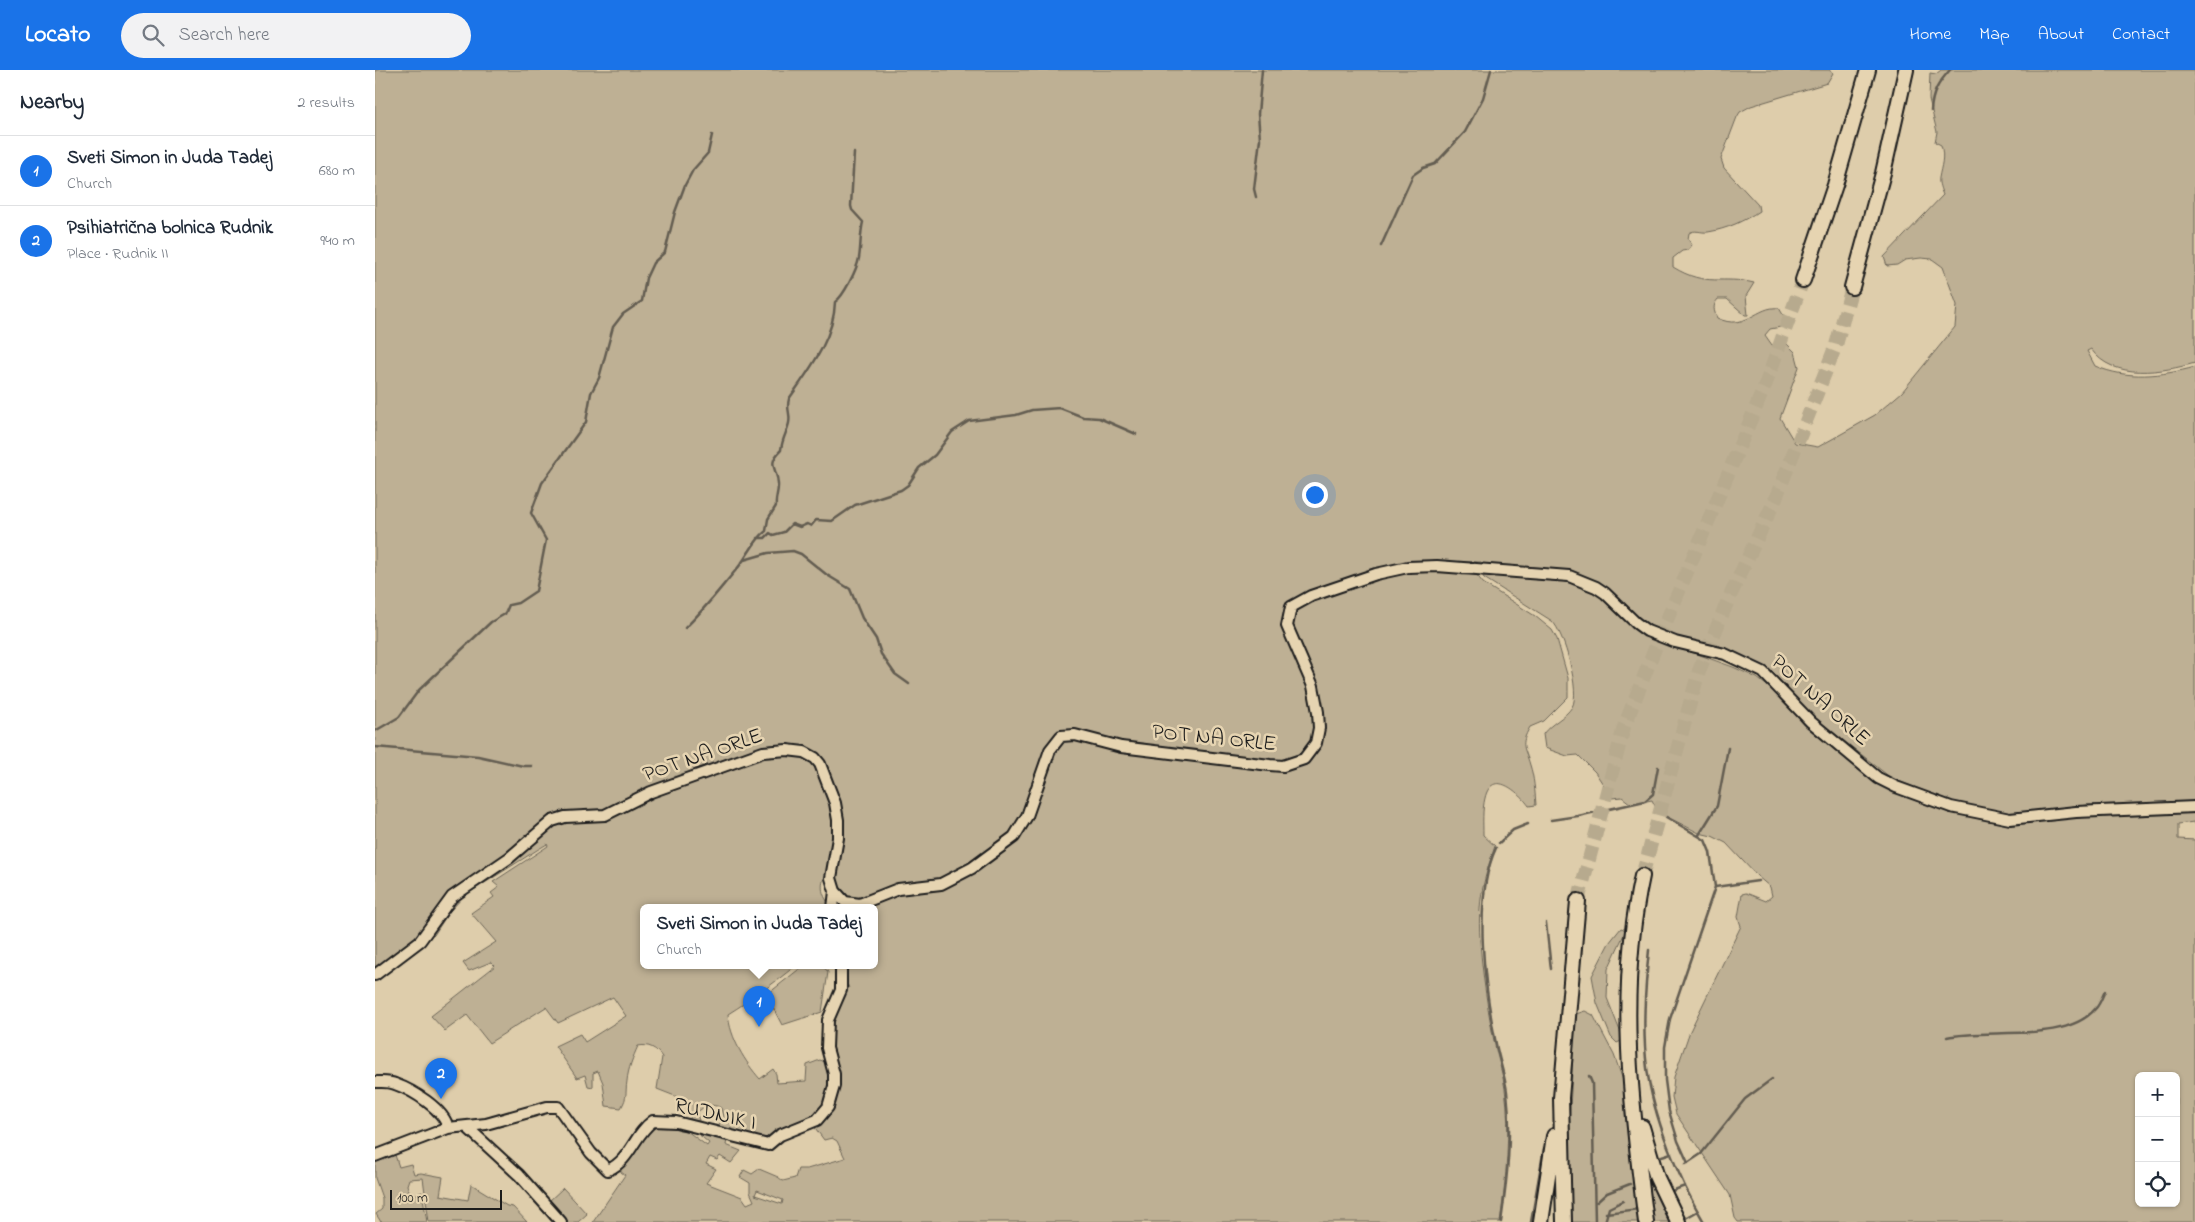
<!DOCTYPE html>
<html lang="en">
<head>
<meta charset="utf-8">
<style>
  body { margin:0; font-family:"Indie Flower",sans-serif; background:#f2f2f3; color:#1f2937 }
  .controls { position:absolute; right:15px; bottom:15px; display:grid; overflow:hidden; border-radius:8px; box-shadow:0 1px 4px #0004 }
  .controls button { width:45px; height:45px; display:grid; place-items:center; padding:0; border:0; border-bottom:1px solid #e0e1e3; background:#fff; color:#1f2937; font:25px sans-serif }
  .scale { position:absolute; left:15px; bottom:12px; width:112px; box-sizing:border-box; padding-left:5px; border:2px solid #1c1c1c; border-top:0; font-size:14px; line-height:18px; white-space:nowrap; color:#1c1c1c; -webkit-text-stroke:4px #e6d4b1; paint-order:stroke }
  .you { position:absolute; left:939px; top:424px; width:18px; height:18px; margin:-12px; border:4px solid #fff; border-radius:50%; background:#1a73e8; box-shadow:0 0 0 8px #1a73e833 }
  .badge { display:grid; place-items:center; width:32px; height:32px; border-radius:50%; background:#1a73e8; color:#fff; font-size:16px; font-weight:700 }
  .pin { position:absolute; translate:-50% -41px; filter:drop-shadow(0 1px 2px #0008) }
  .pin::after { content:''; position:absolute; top:26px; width:18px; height:15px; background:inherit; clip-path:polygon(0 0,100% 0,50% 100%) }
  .popup { position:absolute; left:265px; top:834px; width:238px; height:65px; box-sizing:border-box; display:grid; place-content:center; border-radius:8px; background:#fff; filter:drop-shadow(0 1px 4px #0005); font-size:16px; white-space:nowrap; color:#747a83 }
  .popup b { font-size:19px; color:#1f2937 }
  .popup::after { content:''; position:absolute; left:50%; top:100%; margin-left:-10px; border:10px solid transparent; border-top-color:#fff }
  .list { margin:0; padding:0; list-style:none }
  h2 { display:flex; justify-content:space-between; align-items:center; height:65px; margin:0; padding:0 20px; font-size:21px }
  h2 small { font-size:16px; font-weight:400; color:#747a83 }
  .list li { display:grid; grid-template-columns:32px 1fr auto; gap:15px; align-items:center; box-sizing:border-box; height:70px; padding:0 20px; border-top:1px solid #e0e1e3 }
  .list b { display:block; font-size:19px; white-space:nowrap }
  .list p { margin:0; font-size:16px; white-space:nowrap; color:#747a83 }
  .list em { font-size:16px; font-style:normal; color:#747a83 }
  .icon { flex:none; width:28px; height:28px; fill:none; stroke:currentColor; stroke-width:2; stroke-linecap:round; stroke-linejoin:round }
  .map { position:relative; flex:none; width:1820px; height:1152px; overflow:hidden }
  header { display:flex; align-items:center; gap:30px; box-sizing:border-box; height:70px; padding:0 25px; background:#1a73e8; color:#fff }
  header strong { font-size:24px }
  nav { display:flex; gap:28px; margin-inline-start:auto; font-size:18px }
  .search { width:350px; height:45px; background:#f2f2f3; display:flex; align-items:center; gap:12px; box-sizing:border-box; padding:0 18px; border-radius:28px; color:#747a83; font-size:19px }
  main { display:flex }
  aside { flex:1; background:#fff }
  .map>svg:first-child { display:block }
  .green { fill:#beb094; stroke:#6d6658; fill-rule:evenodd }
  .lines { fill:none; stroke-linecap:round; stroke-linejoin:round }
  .stream { stroke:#645d51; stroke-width:2.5 }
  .highway-tunnel { stroke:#b7aa8e; stroke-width:14; stroke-dasharray:14 7; stroke-linecap:butt }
  .minor-casing { stroke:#1c1c1c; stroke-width:14 }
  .highway-casing { stroke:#1c1c1c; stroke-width:18 }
  .minor { stroke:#e6d4b1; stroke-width:10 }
  .highway { stroke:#e6d4b1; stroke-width:14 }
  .labels { text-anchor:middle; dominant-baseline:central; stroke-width:5; stroke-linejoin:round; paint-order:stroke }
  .street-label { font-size:22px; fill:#1c1c1c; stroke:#e6d4b1 }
</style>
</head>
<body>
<header>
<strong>Locato</strong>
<div class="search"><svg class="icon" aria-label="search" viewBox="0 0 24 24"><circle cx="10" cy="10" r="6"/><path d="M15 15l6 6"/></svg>Search here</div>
<nav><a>Home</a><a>Map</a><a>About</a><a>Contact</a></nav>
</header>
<main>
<aside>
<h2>Nearby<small>2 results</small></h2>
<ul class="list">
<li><span class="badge">1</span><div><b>Sveti Simon in Juda Tadej</b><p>Church</p></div><em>680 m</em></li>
<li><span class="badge">2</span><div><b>Psihiatrična bolnica Rudnik</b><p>Place · Rudnik II</p></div><em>940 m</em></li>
</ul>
</aside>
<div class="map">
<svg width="1820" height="1152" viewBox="0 0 1820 1152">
  <rect width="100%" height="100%" fill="#decdab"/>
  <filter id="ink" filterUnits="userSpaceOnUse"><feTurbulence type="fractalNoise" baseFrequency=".02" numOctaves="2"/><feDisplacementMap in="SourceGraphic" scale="10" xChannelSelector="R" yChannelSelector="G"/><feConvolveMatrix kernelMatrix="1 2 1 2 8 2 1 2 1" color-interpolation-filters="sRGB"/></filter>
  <g filter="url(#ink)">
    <!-- green -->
    <path class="green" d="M0,0h1454l4,3 -6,10 -76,23 -11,6 -3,5 -16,42 3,9 34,37 1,6c-15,10 -32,18 -51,21 -7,1 -13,-3 -19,1l-1,6 4,6 -4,5 -6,1 -9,7v9c34,21 49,8 81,16l-8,13 2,19h-3l-18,-16h-9c-6,7 -4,12 -1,19 29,14 40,-13 62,-10l9,15 -2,3 -16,3 -5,6 7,10 15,-1 8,8 4,15 -19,51 15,25 23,4 57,-32 27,-23 53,-65 2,-22 -14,-38 -11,-8 -11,-1 -16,2 -8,5 -10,1 -3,-9 59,-62c-2,-5 -5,-12 -4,-17 2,-12 6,-20 2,-33l-6,-3 2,-10 -8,-33 1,-26 6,1 5,-4h254v293c-32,9 -82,18 -104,-14l-4,2 8,15c32,14 67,10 100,1v435l-74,4 -34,-1 -56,10 -35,-1 -48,-11 -1,-3 -56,-22 -72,-57 -2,1 -31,-32 -51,-30 -90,-25 88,32 24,11 25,19 22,28 44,35 30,22 39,19 63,18 33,4 72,-7 110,-6v14l-1,-2 -16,2v15l17,1v382h-457l-3,-4 -5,-23 -54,-81 -4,-17 2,-20 16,-46 51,-105 -3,-9 4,-23 4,-1 20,8 6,-5 -2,-9 -13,-11 -31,-33 -14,-7 -13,-3 -41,-21 -6,-12 -21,4 -9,-7 -10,1 -17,-26 -17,-17 -11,1 -22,-8 -2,-14c8,-11 22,-16 29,-27 9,-14 -8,-75 -20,-86l-68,-43 -2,-4 4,-7 -5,-5h-39l-130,31 -28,23c12,30 56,123 12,143 -6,3 -16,2 -23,3l-146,-17 -55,-14 -9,-1 -7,5 -34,85 -11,17 -53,35 -23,10 -79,20 -11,-3 -11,-20 7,-46 -16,-69 -35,-18 -186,67 -43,2 -112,80 -7,7 -17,28 -50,43zM1764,1006h37v127h-37z
      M1077,499l10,6 14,-1 7,9 52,33 17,14 5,9 11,39v19l-24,24 -14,6c-11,19 -5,20 0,38 4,12 5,27 6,40l-7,1c-10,-14 -37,-38 -44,-8 -3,12 -2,25 -2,37l12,11c-7,21 -14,42 -15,63 -3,35 7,97 14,132 3,16 9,32 11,48 6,41 1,92 -5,133h-907l32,-47 -4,-3v-4l30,-43h27l1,5 8,1 20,15 2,-3 -13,-11 31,8 -1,5 15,6 -10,12 -11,-7 -3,4 -7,-3 -4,7 10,5 -10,14 36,14 5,7 7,-3 -4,-9v-9l-10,-6 4,-7 8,4 7,-5 19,8 5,4 12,-3 3,-9h9l38,-11 -8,-17 -5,-3 -8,2 -11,-15 15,-11 3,-58 -2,-30 10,-29 10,-9 -10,-22h35v-58h-12l29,-14 46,-5 16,-5 62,-43 39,-92 7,-9 11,-2 53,14 148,16 34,-6 8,-8 5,-17 -4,-55 -24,-48 -1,-18 8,-10 78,-30 41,-6zM382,1120l26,10 -1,4 -27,-9z
      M419,685l9,1 13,8 13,30 7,31 -8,51 -4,2c-5,12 1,22 9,30h-189v58h151c-22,18 -43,33 -67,48 2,24 17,48 32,65l13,-10 3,5 1,9 29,-2 1,-16 13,-5 8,3 1,37 -11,16 -54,27 -47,-14 6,-12 -2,-9c-9,-5 -17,-3 -24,5l3,12 -11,-2 2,-9 -5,-2 1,-6 -7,-2v-6l-23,-9 5,-32c-6,-9 -13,-13 -24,-11 -5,11 -10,23 -11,35 -2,13 1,15 -6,27l-15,-2 -3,-23 -5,-12 -5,2v14l-5,-1 -3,-11 -8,3 -22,-32 25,-12 5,8 41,-26 -13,-19 -55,26 -12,-16 -57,36 -22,-28 -22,16 -14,-15 64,-50 -4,-4 -22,9 -6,-8 33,-21 -25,-29 23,-16 -3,-4 8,-6 -6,-5 55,-36 -1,-2 -10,6 -73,46 -15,16 -15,23 -2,-3 14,-25 109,-85 46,-2 53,-27 31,-8 81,-29z
      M1246,858l5,2 -18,39 -1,29 15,38 -1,5 -4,2 -6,-6 -14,-34 -5,-27 17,-33z
      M428,896h20l5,6 -6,40 -40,13 -12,-23 2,-3 -3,-6z
      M1210,941l8,4 21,40 10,28 17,139h-72l-2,-59 8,-145 1,-4z
      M19,1082l5,15 12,-3 3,10 7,-1 22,4 -3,18 28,5 3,-16 36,22 6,1 14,15h-98l-6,-44 -14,1 -2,6 4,11 11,-4 5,30h-46l-5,-8 6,-5v-11l-7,-20v-18z
      M1277,1116l18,36h-16l-4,-34z
      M188,1118l24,26 -9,8h-10l-19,-21z"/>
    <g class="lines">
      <!-- stream -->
      <path class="stream" d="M1556,41c1,-18 7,-28 19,-41
        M881,127l-2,-8 6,-50 -2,-25 4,-44
        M1006,176l32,-71 10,-7 12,-4 30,-32 18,-34 8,-28
        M383,468h7l5,-5 3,2 11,-3 8,-8 8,3 7,-3 4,2 5,-6 16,1 23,-16 46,-15 7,-5 11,-17 16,-13 17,-23 17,-11 47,-6 16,-5 28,-2 23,9 16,1 37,16
        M369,490l24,-7 25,-2 8,3 26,21 23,14 12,29 14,21 5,15 14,20 14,10
        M310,558c19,-18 34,-38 51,-58 11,-12 17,-29 30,-39l2,-12 8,-13c-1,-8 2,-12 2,-20 1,-17 -13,-20 3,-36 1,-11 6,-18 8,-27 2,-9 -3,-14 0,-24 20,-29 45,-60 46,-97 9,-6 22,-33 24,-44 2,-12 1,-23 4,-36l-11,-12 -1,-4 3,-53
        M0,661l24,-14 20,-27 72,-68 14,-8 4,-9 9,-2 18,-12 10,-51 -15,-27 11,-30 44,-61 5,-29 8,-15 14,-51 10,-13 19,-13 4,-23 7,-15 12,-11 10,-40 10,-27 8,-15 15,-17 4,-18
        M0,677l103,9 45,10h9
        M1291,747l39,23 5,12 5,35 -45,132 -5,28v33l4,31 9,30 10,22
        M1176,750l27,-4 67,-15 8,-7 5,-27
        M1324,765l18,-29 11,-58
        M1124,773l14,-13 15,-6
        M1121,778c-24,51 -11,142 0,196 3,16 9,32 11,48 5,43 0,88 -6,130
        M1340,817l43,-6
        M1171,853l5,46
        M1274,880c-4,39 -7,79 -2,118 6,49 32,112 57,154
        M1572,967c40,-9 120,7 149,-29 4,-4 6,-11 9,-17
        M1214,1006l3,7 3,139
        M1281,1088l15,-5
        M1311,1094l15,-10 44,-55 27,-20
        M1294,1122l16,-6
        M1222,1132l10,-9 23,-9
        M1231,1143l33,-4
        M1309,1149l14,-8
        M1156,1152l13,-74
        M1230,1152l4,-14 14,-7"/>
      <!-- highway-tunnel -->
      <path class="highway-tunnel" d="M1267,806l57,-205 30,-73 46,-98 61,-155 16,-58
        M1203,831l46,-174 32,-81 110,-263 37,-103"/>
      <!-- minor casing -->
      <g class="minor-casing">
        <path id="minor" d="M458,838l2,-17
          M0,905l45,-34 32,-44 57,-39 43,-37 13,-4 40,-2 46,-23 112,-40 24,-2 17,2 11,6 5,6 15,39 3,17v18l-7,40 4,13 10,11 15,2 38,-15 43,-5 31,-16 42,-31 13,-21 23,-66 11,-14 14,-1 46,12 149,18 13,1 21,-7 12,-16 3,-15 -1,-16 -5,-26 -26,-60 4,-19 20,-11 65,-22 32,-7 29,-1 132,10 27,11 9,6 31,30 11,8 28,11 50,12 38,18 48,50 67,56 18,9 55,20 59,12 66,-7 119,-5
          M0,1012c6,0 14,-1 20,2 17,6 49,25 53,44
          M93,1058l51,47 42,47
          M0,1086l73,-28 38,-4 61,-17h11l33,46 17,17c23,-10 26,-36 45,-49l23,1 92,23 12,-10 37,-15 11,-13 6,-21v-12l-7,-26 1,-28 13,-30v-24"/>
      </g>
      <!-- highway casing -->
      <g class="highway-casing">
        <path id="highway" d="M1428,210l32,-95 33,-115
          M1477,217l31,-114 23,-103
          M1267,806c-25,115 -11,231 4,346
          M1267,1057l15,51 21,44
          M1166,1152l13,-86
          M1189,1152l-3,-124 17,-197"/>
      </g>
      <!-- minor -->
      <use href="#minor" class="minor"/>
      <!-- highway -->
      <use href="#highway" class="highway"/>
    </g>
  </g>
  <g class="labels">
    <!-- street labels -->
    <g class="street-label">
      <text transform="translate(1445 631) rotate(42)">POT NA ORLE</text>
      <text transform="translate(839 669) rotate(6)">POT NA ORLE</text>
      <text transform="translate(328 686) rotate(-19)">POT NA ORLE</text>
      <text transform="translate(340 1045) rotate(13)">RUDNIK I</text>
    </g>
  </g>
</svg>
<div class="controls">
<button>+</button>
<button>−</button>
<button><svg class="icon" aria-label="locate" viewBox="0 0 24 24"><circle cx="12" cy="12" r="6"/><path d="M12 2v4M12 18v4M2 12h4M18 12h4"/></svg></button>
</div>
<div class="scale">100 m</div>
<div class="you"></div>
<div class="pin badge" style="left:384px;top:957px">1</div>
<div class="popup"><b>Sveti Simon in Juda Tadej</b>Church</div>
<div class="pin badge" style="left:66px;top:1029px">2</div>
</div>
</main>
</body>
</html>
